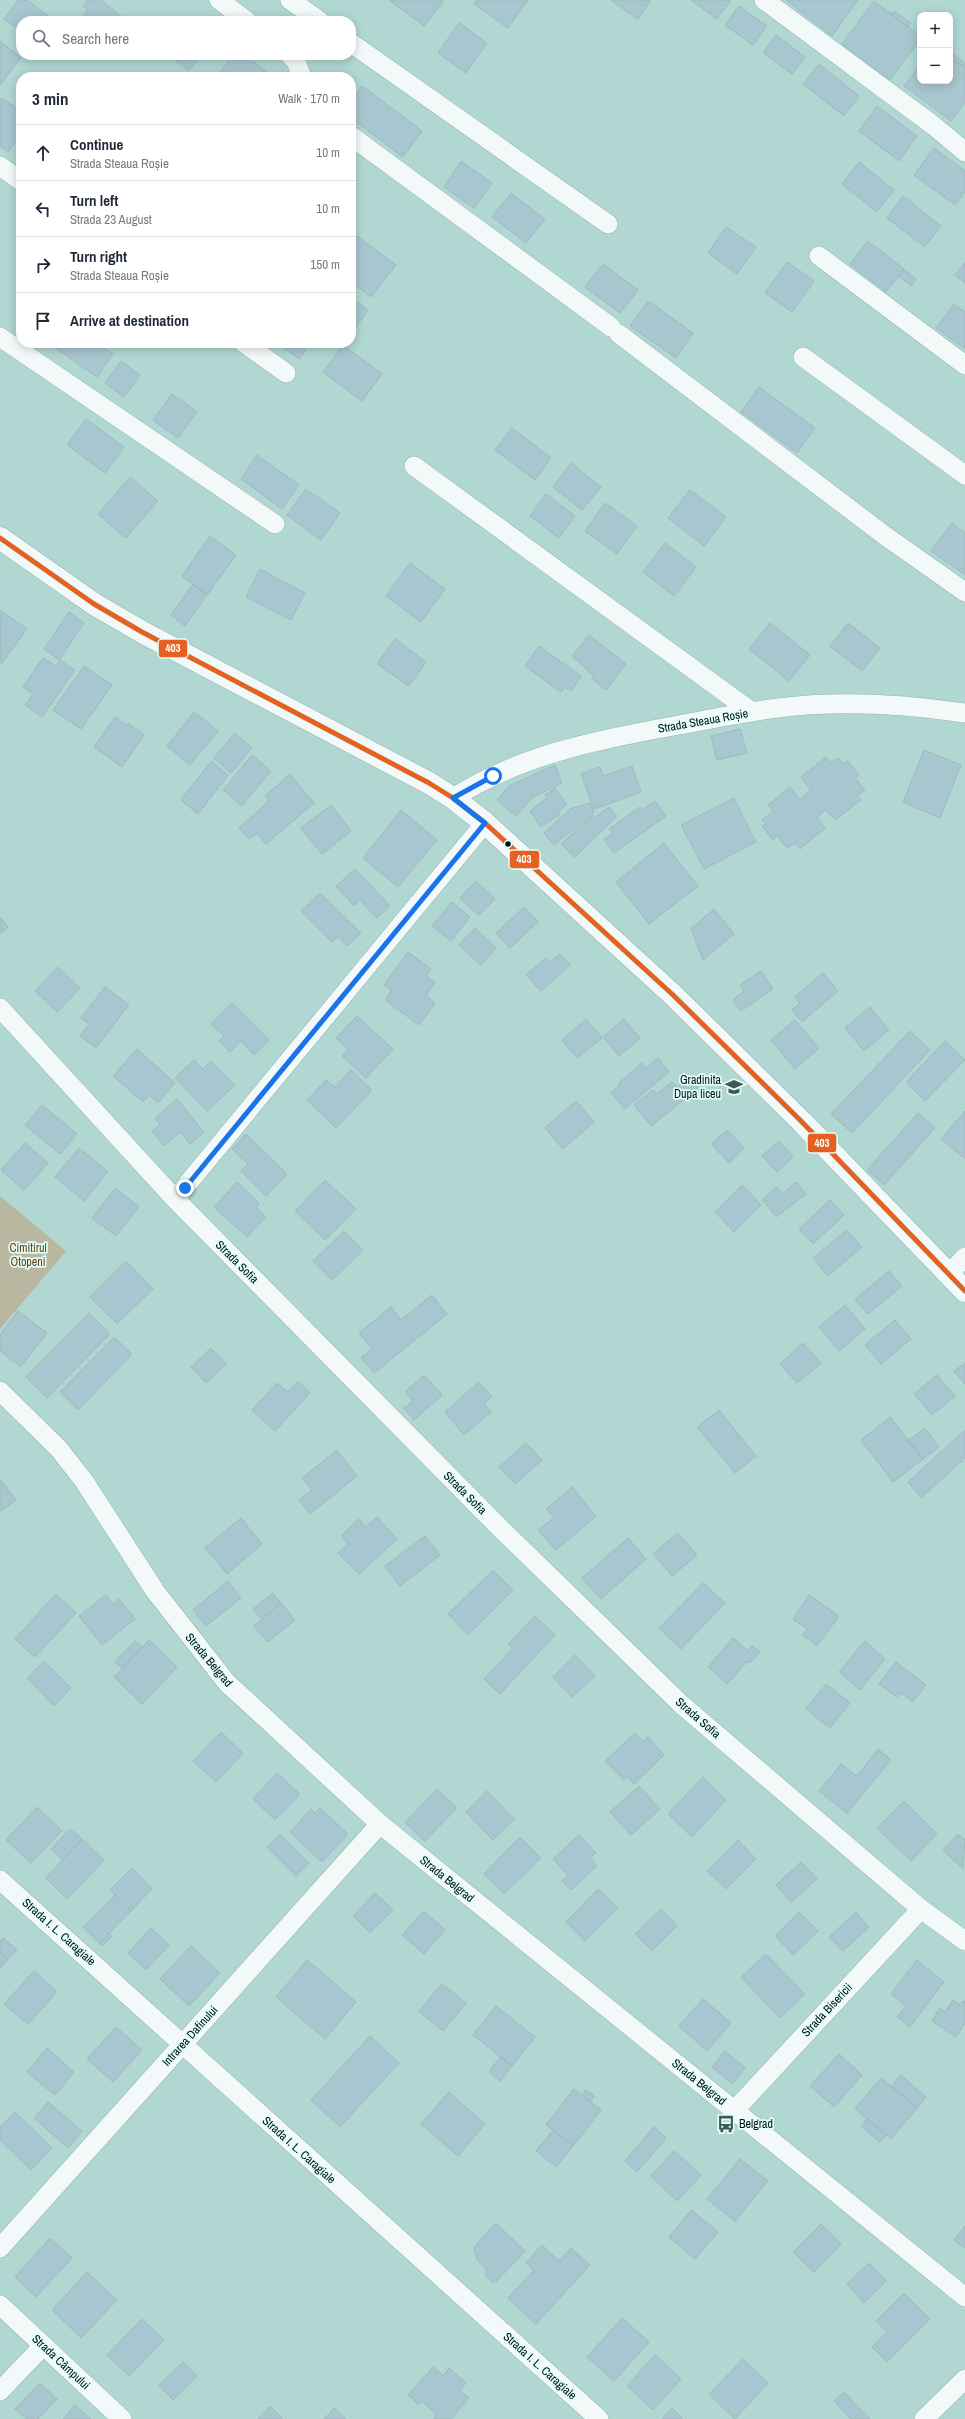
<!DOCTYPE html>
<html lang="en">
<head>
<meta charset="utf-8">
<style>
  body { margin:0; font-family:"Archivo Narrow",sans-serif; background:#f6f6f7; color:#1f2937 }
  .controls { position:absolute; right:12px; top:12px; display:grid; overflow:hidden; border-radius:8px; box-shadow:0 2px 10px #0003 }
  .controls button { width:36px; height:36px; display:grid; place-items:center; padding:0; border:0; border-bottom:1px solid #e0e1e3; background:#fff; color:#1f2937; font:20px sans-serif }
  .stop { position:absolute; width:12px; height:12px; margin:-9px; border:3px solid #1a73e8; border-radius:50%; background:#fff }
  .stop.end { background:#1a73e8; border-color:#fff; box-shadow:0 1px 4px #0008 }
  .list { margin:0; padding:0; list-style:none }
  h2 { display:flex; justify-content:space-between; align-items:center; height:52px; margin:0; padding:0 16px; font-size:17px }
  h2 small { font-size:13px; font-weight:400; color:#747a83 }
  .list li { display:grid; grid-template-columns:26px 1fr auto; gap:12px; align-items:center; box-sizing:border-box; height:56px; padding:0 16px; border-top:1px solid #e0e1e3 }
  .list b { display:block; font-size:15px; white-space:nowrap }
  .list p { margin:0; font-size:13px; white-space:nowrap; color:#747a83 }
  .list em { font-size:13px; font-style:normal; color:#747a83 }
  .icon { flex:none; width:22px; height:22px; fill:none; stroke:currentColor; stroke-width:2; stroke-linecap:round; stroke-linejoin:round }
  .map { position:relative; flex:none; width:965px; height:2419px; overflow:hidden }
  .search { position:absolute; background:#fff; box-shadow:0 2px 10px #0003; left:16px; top:16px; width:340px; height:44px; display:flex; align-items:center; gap:10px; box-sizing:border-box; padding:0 14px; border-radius:16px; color:#747a83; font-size:15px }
  .panel { position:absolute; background:#fff; box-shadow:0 2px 10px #0003; left:16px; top:72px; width:340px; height:276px; border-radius:16px }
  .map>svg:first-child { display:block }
  .green { fill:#b9b7a0 }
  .building { fill:#a8c6cf; stroke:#9fb9be }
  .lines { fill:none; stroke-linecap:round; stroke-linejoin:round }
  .street-casing { stroke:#94b3af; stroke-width:20 }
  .secondary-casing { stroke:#94b3af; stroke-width:23 }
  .street { stroke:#f3f9f8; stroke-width:19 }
  .secondary { stroke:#f3f9f8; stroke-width:22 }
  .bus-1-casing { stroke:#e3fefa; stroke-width:8 }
  .bus-1 { stroke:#e66121; stroke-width:5 }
  .route { stroke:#1a73e8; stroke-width:5 }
  .bus-dot { fill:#001310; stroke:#e3fefa; stroke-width:1.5 }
  .labels { text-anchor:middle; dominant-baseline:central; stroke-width:3.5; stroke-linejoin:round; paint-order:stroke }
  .street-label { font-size:12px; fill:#001310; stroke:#e3fefa }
  .poi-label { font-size:12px; fill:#001310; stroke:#e3fefa; text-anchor:end }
  .park-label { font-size:12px; fill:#653d0a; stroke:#e3fefa }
  .line-badge { stroke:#e3fefa; stroke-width:1.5 }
  .badge-label { font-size:11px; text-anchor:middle; font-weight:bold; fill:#fff }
</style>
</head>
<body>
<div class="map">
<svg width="965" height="2419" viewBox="0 0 965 2419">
  <rect width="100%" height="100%" fill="#b0d7d2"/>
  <!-- green -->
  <path class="green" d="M0,1196l66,55 -66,78z"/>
  <!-- building -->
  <path class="building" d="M18,0h9l28,21h-34v10l-17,-12z
    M88,0h13l26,21h-48l9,-12 -5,-3z
    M389,0h52l2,2 -19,24z
    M476,0h52l-20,28 -34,-24z
    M611,0h40l-13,19z
    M691,0h40l-14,19z
    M786,0h72l-26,36z
    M874,1l46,35v4l-30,40 -48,-36z
    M739,6l28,20 -14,19 -28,-20z
    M894,11l17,12 -3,4 -17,-13z
    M459,23l28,20 -21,30 -28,-20z
    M776,35l29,22 -13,17 -29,-21z
    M0,41l21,17 -21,27z
    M953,54l12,9v5l-15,-10z
    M169,55h33l-13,16z
    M233,55h12l28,22h-57z
    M950,58l15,10v34l-14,19 -47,-35 16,-20v15h30z
    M819,64l40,32 -15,20 -41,-32z
    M362,86l60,45 -19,26 -52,-39v-17z
    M2,98l19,13v23l-13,18 -8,-6v-45z
    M877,106l40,30 -18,25 -40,-30z
    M934,148l31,23v21l-10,13 -41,-30z
    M461,161l31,22 -18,25 -30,-21z
    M859,162l35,28 -17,22 -35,-28z
    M511,193l34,26 -19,24 -34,-26z
    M903,196l38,30 -16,21 -38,-29z
    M726,227l30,20 -19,27 -29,-21z
    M356,235l40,30 -25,32 -20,-15v-41z
    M868,241l36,28 -18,23 -36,-28z
    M787,262l27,19 -22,31 -27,-19z
    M965,262v21l-10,-8z
    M603,264l35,26 -18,23 -35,-26z
    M904,269l12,10 -5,7 -12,-10z
    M351,297l17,13 -16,23 -1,-1z
    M648,301l45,32 -17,25 -46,-32z
    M954,304l11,8v37l-29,-21z
    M52,343h45l16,11 -16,23 -46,-32z
    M276,343h35l-12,16z
    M343,345l39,29 -20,27 -39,-29z
    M121,361l19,14 -16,22 -19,-14z
    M759,387l56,41 -18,25 -56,-41z
    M172,394l25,18 -19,26 -25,-18z
    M86,419l38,28 -19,26 -38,-28z
    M512,428l39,30 -16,22 -40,-30z
    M257,455l42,30 -17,24 -41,-30z
    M571,463l30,24 -19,23 -29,-23z
    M130,477l28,24 -32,37 -28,-24z
    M306,489l34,24 -19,27 -34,-25z
    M690,490l36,27 -22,29 -36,-28z
    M546,494l29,22 -16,22 -29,-22z
    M605,503l32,23 -20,28 -32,-23z
    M952,523l13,10v42l-34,-24z
    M210,536l26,19 -29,40 -25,-19z
    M665,543l31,24 -22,29 -31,-24z
    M410,563l35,26 -24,33 -35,-26z
    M260,569l45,24 -14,27 -45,-23z
    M193,584l14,11 -22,31 -14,-11z
    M1,611l26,18 -25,34 -2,-1z
    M69,612l15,11 -25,37 -15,-11z
    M770,623l40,32 -21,26 -40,-32z
    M848,623l32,25 -18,23 -32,-25z
    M589,635l37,29 -20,26 -14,-11 2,-3 -22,-20z
    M395,639l31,23 -17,24 -32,-22z
    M539,646l42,30 -10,15 -6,-4 -4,5 -36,-26z
    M43,658l13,8 4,-6 15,10 -33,47 -17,-12 8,-11 -10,-7z
    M84,666l28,19 -31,44 -28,-19z
    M194,712l24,19 -28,34 -23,-19z
    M115,717l11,8 2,-2 16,12 -22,32 -28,-20z
    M740,729l7,24 -30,7 -6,-24z
    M235,733l17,15 -21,25 -17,-15z
    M924,750l37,15 -21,53 -37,-16z
    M252,755l19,16 -29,35 -19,-16z
    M826,757l5,6 7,-5 5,6 5,-3 11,14 -4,3 10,12 -8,6 4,4 -26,20 -9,-10 -9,7 8,11 -25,21 -5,-6 -8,5 -10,-12 -4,4 -11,-14 4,-2 -4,-4 11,-9 -5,-6 22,-18 10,12 11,-9 -10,-13z
    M211,761l17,14 -30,39 -17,-14z
    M555,765l7,18 -29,14 -17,19 -19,-16 12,-14z
    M632,766l9,26 -47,17 -13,-35 19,-7 3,9z
    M290,774l24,29 -48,41 -9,-11 -8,6 -10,-11 30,-27 -4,-5z
    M555,788l12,17 -9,6 2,3 -19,13 -11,-16 17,-13 -2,-3z
    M734,798l22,44 -52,27 -23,-44z
    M655,801l11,15 -52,37 -10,-14 9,-6 -4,-4 31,-22 2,3z
    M590,803l4,10 -40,32 -10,-12 26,-24z
    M331,805l20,26 -29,23 -21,-26z
    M609,807l8,9 -42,41 -14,-13 32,-29 1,3z
    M401,810l36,30 -39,47 -35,-29z
    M664,843l34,43 -49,38 -33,-42z
    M355,869l35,37 -13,12 -17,-18 -6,6 -18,-20z
    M476,881l19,18 -16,16 -19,-17z
    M320,893l41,40 -14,13 -9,-9 -6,5 -31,-31z
    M452,902l18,15 -19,24 -19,-15z
    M524,907l14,15 -28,26 -14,-15z
    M714,909l20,25 -31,26 -12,-31z
    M0,917l8,10 -8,7z
    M475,928l21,20 -15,17 -22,-20z
    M408,952l23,17 -5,7 9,6 -9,14 9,7 -16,22 -34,-25 7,-10 -8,-5z
    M560,954l10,11 -29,26 -15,-16 20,-17 4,4z
    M58,967l22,21 -23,24 -22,-21z
    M761,971l12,18 -32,22 -8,-11 11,-9 -4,-6z
    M823,973l15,18 -36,31 -10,-12 8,-7 -5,-6z
    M105,987l24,18 -33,43 -16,-12 9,-12 -8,-6z
    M232,1003l37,37 -15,15 -13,-14 -11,11 -11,-11 5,-5 -13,-12z
    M870,1007l19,23 -25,21 -19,-23z
    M357,1016l36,33 -27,29 -24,-22 6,-7 -12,-11z
    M586,1019l16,19 -25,20 -15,-18z
    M624,1019l16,19 -21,18 -16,-19z
    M795,1020l24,28 -24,21 -24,-29z
    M910,1031l20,19 -78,83 -21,-19z
    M945,1041l20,19 -40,41 -19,-19z
    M137,1049l38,34 -17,20 -9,-8 -6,7 -30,-26z
    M658,1058l11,14 -44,37 -14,-16 9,-8 -1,-2 23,-20 4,5z
    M194,1060l9,9 8,-8 24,24 -28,26 -32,-33z
    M351,1070l21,20 -36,38 -29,-28 19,-20 9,7z
    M689,1077l9,11 -47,38 -17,-21 19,-15 4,4 15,-12 5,5z
    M177,1099l27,33 -14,12 -10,-12 -16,14 -12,-15 8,-6 -5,-7z
    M576,1101l18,21 -31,27 -18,-21z
    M42,1105l35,29 -17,20 -35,-29z
    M965,1111v48l-24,-20z
    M918,1113l17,15 -51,57 -17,-15z
    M727,1130l17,18 -15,15 -18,-19z
    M246,1134l41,40 -21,22 -25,-25 7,-7 -16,-15z
    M779,1141l14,16 -16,15 -15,-16z
    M25,1143l23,20 -24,27 -23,-20z
    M79,1148l29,24 -24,29 -29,-24z
    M325,1180l31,29 -31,31 -30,-29z
    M237,1182l22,21 -3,4 10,10 -19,20 -33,-30z
    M796,1182l10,12 -30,23 -14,-18 15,-12 5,7z
    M742,1185l19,20 -27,27 -19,-20z
    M115,1188l24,19 -23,29 -24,-18z
    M830,1200l14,15 -31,29 -14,-15z
    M847,1230l15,17 -34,29 -15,-18z
    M344,1231l19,19 -31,30 -19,-19z
    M126,1261l27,28 -36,35 -27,-27z
    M889,1271l13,15 -34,28 -13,-15z
    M432,1295l15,19 -73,59 -13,-15 11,-9 -13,-16 32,-26 10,13z
    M845,1305l20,24 -26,22 -20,-24z
    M18,1311l29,22 -26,34 -21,-16v-16z
    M89,1313l21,21 -63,64 -21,-21z
    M895,1320l16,19 -30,25 -16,-19z
    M114,1337l18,17 -54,56 -18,-18z
    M803,1343l18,20 -24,20 -17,-19z
    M211,1348l15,16 -20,19 -15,-16z
    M965,1363v21l-11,-13z
    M424,1375l18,20 -28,25 -10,-12 9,-7 -8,-9z
    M937,1375l18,21 -23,19 -18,-21z
    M298,1381l12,12 -35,38 -23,-21 25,-27 11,9z
    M479,1382l13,15 -8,7 7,8 -27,23 -19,-23z
    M719,1410l37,46 -21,17 -38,-46z
    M890,1417l33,42 -30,23 -32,-42z
    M925,1428l14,19 -16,12 -15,-18z
    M965,1430v28l-44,40 -13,-16z
    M526,1443l16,17 -27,24 -16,-17z
    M337,1450l20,26 -47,38 -11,-14 13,-10 -10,-12z
    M0,1479l16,21 -16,12z
    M572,1487l24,29 -40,34 -18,-20 16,-12 -8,-9z
    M377,1517l20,22 -38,35 -21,-21 10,-9 -7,-8 18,-17 7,8z
    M241,1518l21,26 -35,30 -22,-26z
    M678,1533l19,22 -25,21 -19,-22z
    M425,1536l15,19 -40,31 -15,-20z
    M628,1538l18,21 -45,40 -19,-21z
    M493,1570l20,20 -45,45 -20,-21z
    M228,1581l13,17 -35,28 -13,-16z
    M703,1583l22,20 -44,46 -22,-21z
    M273,1593l8,10 -19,16 -9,-10z
    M56,1594l20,19 -41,44 -20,-18z
    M106,1595l7,9 6,-5 16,20 -33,26 -23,-29z
    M809,1595l30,21 -22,30 -14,-11 4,-6 -14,-10z
    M281,1603l14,17 -27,22 -14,-16z
    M535,1616l20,19 -55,59 -16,-15 29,-31 -5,-4z
    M733,1638l15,13 4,-5 8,6 -10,11 -2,-2 -21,23 -19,-17z
    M149,1640l28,27 -35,37 -28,-27z
    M135,1641l7,6 -20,21 -7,-6z
    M865,1641l20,18 -25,31 -21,-18z
    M575,1655l20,21 -23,21 -19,-20z
    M44,1661l27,27 -17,18 -27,-28z
    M896,1662l30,23 -13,17 -12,-9 -4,4 -18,-13z
    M826,1684l24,19 -20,25 -24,-19z
    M221,1732l22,21 -27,29 -23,-21z
    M635,1733l8,8 5,-4 16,18 -30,29 -7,-7 -3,3 -19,-19z
    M878,1749l13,11 -44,53 -28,-22 22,-27 16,12z
    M277,1773l23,21 -25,26 -22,-21z
    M703,1777l23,23 -34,37 -24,-23z
    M639,1786l21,23 -29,26 -21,-23z
    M437,1789l20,19 -32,33 -20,-18z
    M487,1791l27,28 -21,21 -27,-28z
    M904,1801l33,33 -26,27 -34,-33z
    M37,1807l25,24 -31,32 -25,-23z
    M320,1808l28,26 -26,28 -32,-30 21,-23 4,4z
    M70,1829l12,10 -20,21 -11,-11z
    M280,1834l29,29 -13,13 -29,-29z
    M958,1834l7,6 -2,29 -20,-19z
    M579,1835l17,18 -6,5 7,8 -26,24 -9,-9 6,-6 -15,-16z
    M520,1837l21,21 -37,36 -20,-20z
    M82,1839l22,21 -37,39 -21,-21z
    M738,1840l18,19 -30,30 -19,-18z
    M801,1862l16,17 -26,23 -15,-17z
    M132,1868l20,21 -21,22 -21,-21z
    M598,1889l20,19 -33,33 -19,-19z
    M375,1893l18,17 -23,23 -17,-17z
    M115,1895l16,16 -32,32 -16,-16z
    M661,1909l16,17 -25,25 -17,-17z
    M424,1911l21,19 -21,24 -22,-19z
    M799,1912l19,19 -25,24 -18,-19z
    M856,1912l13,15 -26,24 -14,-14z
    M151,1928l18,17 -23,25 -18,-17z
    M109,1933l3,3 -10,10 -3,-3z
    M3,1938l14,12 -9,9 -8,-7v-11z
    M191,1946l29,27 -31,33 -29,-27z
    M0,1952l8,7 -8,10z
    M766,1954l39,40 -25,24 -39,-41z
    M307,1960l49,42 -31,37 -49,-42z
    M917,1960l27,22 -34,45 -13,-10 9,-11 -15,-12z
    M34,1971l23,21 -29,32 -24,-20z
    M442,1984l24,19 -23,28 -24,-20z
    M703,1999l28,24 -24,28 -28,-25z
    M953,2000l7,5 3,-4 2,1v21l-9,14 -24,-16 8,-13 5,4z
    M496,2006l39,31 -23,29 -39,-31z
    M116,2027l26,23 -29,32 -26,-23z
    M370,2036l29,27 -59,64 -29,-27z
    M47,2048l27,24 -19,23 -28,-23z
    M725,2051l20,17 -13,16 -20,-17z
    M839,2054l23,21 -28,32 -24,-21z
    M500,2057l12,9 -12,15 -11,-9z
    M901,2075l25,22 -9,11 -25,-22z
    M881,2078l36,30 -26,31 -36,-30z
    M574,2089l27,21 -28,36 -27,-21z
    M586,2090l8,6 -4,6 -8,-6z
    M449,2092l36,32 -27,32 -37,-32z
    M48,2102l34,29 -14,17 -34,-30z
    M15,2112l37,36 -21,22 -31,-30v-13z
    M867,2119l19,16 -6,7 -19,-16z
    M654,2127l12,11 -29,34 -12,-11z
    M553,2130l20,16 -17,21 -20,-16z
    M674,2151l27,24 -24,26 -26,-25z
    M740,2159l28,22 -33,40 -28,-22z
    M691,2210l27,22 -23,27 -26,-22z
    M496,2223l29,28 -29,31h-4l-6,-6v-7l-9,-9 -3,-13z
    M821,2224l20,20 -27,28 -21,-20z
    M965,2226v22l-11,-8z
    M50,2238l22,20 -36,39 -21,-20z
    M542,2245l17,16 12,-13 19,17 -54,59 -28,-26 26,-28 -8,-7z
    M869,2263l17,18 -22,22 -17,-19z
    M87,2272l30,28 -36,38 -29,-28z
    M904,2293l26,26 -43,43 -15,-15 15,-15 -11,-11z
    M622,2318l27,24 -35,39 -27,-24z
    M142,2319l22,21 -35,36 -22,-21z
    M655,2355l26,24 -28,31 -26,-24z
    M743,2359l25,24 -33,36 -26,-25z
    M183,2362l14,14 -24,24 -14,-15z
    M433,2367l10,9 6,-8 17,15 -6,7 9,8 -18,21h-17l2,-5 -14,-13 -4,3 -10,-9z
    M40,2383l17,16 -19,20h-12l-11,-10z
    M844,2392l26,27h-19l-17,-18z
    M75,2405l16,14h-28z
    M270,2406l13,13h-25z
    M334,2408l12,11h-22z
    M672,2408l11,11h-21z"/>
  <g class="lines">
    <!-- street casing -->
    <g class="street-casing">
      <path id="street" d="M219,0l28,21
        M290,0l30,21
        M764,0l170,126 31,26
        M351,43l257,181
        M290,55l6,6 6,16
        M351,136l260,191
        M0,166l21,15
        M819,256l146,109
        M619,334l265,201 81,57
        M0,337l275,187
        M244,343l42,30
        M803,357l162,118
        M414,466l338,246
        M453,798c69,-44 148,-59 226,-73 33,-6 66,-13 99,-17 62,-8 125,-4 187,5
        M0,1008l175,191 324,328 183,178 239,204 44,32
        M175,1199l310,-376
        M949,1274l16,-17
        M0,1391l59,58 25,32 71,110 72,92 23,21 130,120 585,473
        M0,1880l599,539
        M734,2111l187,-202
        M0,2248l380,-424
        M0,2305l122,114
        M0,2391l43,-45
        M924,2419l41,-40"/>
    </g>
    <!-- secondary casing -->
    <g class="secondary-casing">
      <path id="secondary" d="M0,538l94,66 48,28 287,151 24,15 32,25 187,171 129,127 164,170"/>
    </g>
    <!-- street -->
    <use href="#street" class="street"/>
    <!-- secondary -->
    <use href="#secondary" class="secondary"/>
    <!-- bus-1 casing -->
    <g class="bus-1-casing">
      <path id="bus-1" d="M0,538l94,66 48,28 287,151 24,15 32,25 187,171 129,127 164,170"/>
    </g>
    <!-- bus-1 -->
    <use href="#bus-1" class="bus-1"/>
  </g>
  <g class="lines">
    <!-- route -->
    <path class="route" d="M185,1188l300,-365 -32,-25 40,-22"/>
  </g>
  <!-- icons -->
  <defs>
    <g id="school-bare" transform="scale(1.38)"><path d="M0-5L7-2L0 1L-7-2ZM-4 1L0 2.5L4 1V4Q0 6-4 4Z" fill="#3e5854" stroke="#e3fefa" stroke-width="2.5" paint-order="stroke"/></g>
    <g id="bus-bare" transform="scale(1.38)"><path d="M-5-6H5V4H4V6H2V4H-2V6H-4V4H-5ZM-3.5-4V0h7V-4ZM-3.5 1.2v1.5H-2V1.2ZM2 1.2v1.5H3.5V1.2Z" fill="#3e5854" stroke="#e3fefa" stroke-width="2.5" paint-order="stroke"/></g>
  </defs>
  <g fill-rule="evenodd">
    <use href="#school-bare" x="734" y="1087"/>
    <use href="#bus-bare" x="726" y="2124"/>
  </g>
  <!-- markers -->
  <circle class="bus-dot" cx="508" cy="844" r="3.5"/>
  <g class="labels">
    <!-- street labels -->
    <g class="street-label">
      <text transform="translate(703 721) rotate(-10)">Strada Steaua Roșie</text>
      <text transform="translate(237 1262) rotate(45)">Strada Sofia</text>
      <text transform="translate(465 1493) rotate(45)">Strada Sofia</text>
      <text transform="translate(209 1660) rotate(50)">Strada Belgrad</text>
      <text transform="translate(698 1718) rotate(41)">Strada Sofia</text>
      <text transform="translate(447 1879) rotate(39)">Strada Belgrad</text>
      <text transform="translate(59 1932) rotate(42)">Strada I. L. Caragiale</text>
      <text transform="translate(827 2010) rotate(-47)">Strada Bisericii</text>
      <text transform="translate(190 2036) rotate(-48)">Intrarea Dafinului</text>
      <text transform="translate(699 2082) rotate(39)">Strada Belgrad</text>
      <text transform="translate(299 2150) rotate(42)">Strada I. L. Caragiale</text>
      <text transform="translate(61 2362) rotate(43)">Strada Câmpului</text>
      <text transform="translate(540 2366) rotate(42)">Strada I. L. Caragiale</text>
    </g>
    <!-- poi labels -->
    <g class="poi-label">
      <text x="721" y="1080">Gradinita<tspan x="721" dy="14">Dupa liceu</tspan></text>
      <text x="739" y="2124" text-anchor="start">Belgrad</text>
    </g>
    <!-- park labels -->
    <g class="park-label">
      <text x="28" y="1248">Cimitirul<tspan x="28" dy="14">Otopeni</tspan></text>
    </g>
  </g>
  <g class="line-badge">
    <rect x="158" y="639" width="30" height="19" rx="4" fill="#e66121"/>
    <rect x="509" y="850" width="31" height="19" rx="4" fill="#e66121"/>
    <rect x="807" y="1133" width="30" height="20" rx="4" fill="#e66121"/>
  </g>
  <g class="badge-label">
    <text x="173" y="652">403</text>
    <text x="524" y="863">403</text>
    <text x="822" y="1147">403</text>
  </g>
</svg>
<div class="controls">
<button>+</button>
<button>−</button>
</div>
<div class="stop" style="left:493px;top:776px"></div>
<div class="stop end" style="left:185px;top:1188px"></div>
<div class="search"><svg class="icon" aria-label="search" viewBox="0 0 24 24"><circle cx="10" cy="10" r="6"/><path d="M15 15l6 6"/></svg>Search here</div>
<section class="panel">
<h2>3 min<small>Walk · 170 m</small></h2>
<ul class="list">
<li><svg class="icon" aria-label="ahead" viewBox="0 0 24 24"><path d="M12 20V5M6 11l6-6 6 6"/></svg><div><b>Continue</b><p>Strada Steaua Roșie</p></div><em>10 m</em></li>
<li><svg class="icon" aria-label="left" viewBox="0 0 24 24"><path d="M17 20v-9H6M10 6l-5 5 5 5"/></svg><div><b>Turn left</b><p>Strada 23 August</p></div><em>10 m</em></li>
<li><svg class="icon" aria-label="right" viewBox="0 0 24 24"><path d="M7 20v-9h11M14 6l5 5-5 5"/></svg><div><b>Turn right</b><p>Strada Steaua Roșie</p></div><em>150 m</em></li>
<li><svg class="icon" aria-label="arrive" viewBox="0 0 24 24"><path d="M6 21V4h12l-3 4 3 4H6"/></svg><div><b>Arrive at destination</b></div></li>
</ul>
</section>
</div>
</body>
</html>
